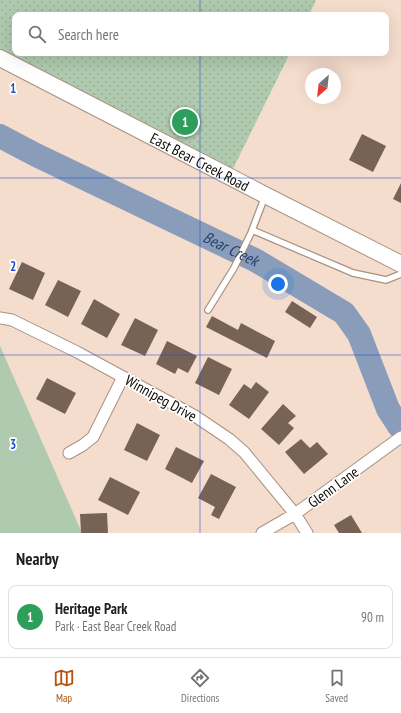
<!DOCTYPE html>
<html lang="en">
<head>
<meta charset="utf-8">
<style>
  body { margin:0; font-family:"PT Sans Narrow",sans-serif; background:#f6f6f6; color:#202124 }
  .compass { position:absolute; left:305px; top:68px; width:36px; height:36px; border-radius:50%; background:#fff; box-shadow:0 4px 16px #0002; rotate:207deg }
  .you { position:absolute; left:278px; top:284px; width:14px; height:14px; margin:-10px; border:3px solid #fff; border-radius:50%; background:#1a73e8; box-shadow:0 0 0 6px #1a73e833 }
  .badge { display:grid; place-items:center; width:26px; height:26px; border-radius:50%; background:#b45309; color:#fff; font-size:13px; font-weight:700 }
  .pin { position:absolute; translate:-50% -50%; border:2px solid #fff; box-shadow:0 1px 4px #0006 }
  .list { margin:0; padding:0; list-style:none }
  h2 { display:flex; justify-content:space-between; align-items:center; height:52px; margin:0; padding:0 16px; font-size:17px }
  h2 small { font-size:13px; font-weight:400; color:#757577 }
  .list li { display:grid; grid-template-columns:26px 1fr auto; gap:12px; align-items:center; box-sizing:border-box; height:64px; margin:0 8px 8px; padding:0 8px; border:1px solid #e0e0e0; border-radius:8px }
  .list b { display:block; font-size:15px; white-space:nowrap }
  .list p { margin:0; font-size:13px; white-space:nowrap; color:#757577 }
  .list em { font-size:13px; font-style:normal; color:#757577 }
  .icon { flex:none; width:22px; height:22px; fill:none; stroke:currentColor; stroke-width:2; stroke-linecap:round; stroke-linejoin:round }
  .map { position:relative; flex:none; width:401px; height:533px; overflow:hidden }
  .search { position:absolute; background:#fff; box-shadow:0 4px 16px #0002; left:12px; right:12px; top:12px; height:44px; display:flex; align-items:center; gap:10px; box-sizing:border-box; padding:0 14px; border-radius:8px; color:#757577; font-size:15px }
  .sheet { height:124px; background:#fff }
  nav { display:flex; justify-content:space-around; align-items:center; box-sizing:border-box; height:56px; border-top:1px solid #e0e0e0; background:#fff; font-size:11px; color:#757577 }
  nav a { display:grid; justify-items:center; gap:2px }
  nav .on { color:#b45309 }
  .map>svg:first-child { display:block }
  .green { fill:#afcaaf }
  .park { fill:url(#park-dots) }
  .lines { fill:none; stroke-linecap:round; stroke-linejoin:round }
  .river { stroke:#899dbb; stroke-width:24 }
  .building { fill:#776355 }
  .service-casing { stroke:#a89283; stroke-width:8 }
  .minor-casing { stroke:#a89283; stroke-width:13 }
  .secondary-casing { stroke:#a89283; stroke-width:18 }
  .service { stroke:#fff; stroke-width:5.5 }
  .minor { stroke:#fff; stroke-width:11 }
  .secondary { stroke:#fff; stroke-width:16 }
  .grid { fill:none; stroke:#1d4ed8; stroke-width:1; stroke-opacity:0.55 }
  .labels { text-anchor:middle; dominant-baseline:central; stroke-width:3.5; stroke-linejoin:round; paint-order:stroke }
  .street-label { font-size:15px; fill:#120b06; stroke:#fff }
  .water-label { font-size:16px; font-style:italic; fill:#27436d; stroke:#fff }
  .grid-label { font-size:13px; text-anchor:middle; font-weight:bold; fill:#1d4ed8; stroke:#fff; stroke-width:3.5; stroke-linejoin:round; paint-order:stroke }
</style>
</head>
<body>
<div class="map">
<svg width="401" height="533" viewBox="0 0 401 533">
  <defs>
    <pattern id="park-dots" width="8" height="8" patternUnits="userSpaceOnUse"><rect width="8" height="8" fill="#afcaaf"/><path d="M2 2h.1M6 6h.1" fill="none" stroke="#96ac95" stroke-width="1.8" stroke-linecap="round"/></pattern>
  </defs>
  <rect width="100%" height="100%" fill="#f5ddcd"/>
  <!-- green -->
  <path class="green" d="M0,346l82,187h-82z"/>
  <!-- park -->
  <path class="park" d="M0,0h316l-7,15h-294v38h275l-63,128 -227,-117z"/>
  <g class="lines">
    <!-- river -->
    <path class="river" id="s1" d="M0,136l36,19 219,105 89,53 15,21 29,75 11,17"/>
  </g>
  <!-- building -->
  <path class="building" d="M362,134l24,12 -13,26 -24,-12z
    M401,183v20l-8,-4z
    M22,262l23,11 -12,27 -24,-11z
    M58,280l23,11 -13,26 -23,-12z
    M94,299l26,15 -13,24 -26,-14z
    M292,301l25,16 -7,11 -25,-16z
    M212,316l26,14 3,-7 34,18 -8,17 -61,-31z
    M135,318l23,12 -13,26 -24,-11z
    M167,341l30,15 -9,17 -10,-5 -3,6 -19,-10z
    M208,357l24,12 -13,26 -24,-12z
    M47,378l29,15 -11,21 -29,-15z
    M256,382l13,10 -20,27 -20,-14 15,-21 7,5z
    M283,404l13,12 -8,7 6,5 -15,17 -18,-16z
    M137,423l23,12 -13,26 -23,-11z
    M301,439l9,9 7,-6 11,12 -24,20 -19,-22z
    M176,447l28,14 -12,22 -27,-14z
    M211,474l25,13 -17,32 -8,-4 4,-8 -17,-9z
    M110,477l30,15 -12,23 -30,-15z
    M107,513l1,20h-27l-1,-19z
    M351,515l11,18h-23l-5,-8z"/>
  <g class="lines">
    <!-- service casing -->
    <g class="service-casing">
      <path id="service" d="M252,230l101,43 33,7 15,-6
        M208,310l26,-42 17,-35 14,-37"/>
    </g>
    <!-- minor casing -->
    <g class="minor-casing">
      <path id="minor" d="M0,318l12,2 65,32 118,64 34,23 15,13 51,62 12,19
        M69,453l14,-8 10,-8 30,-60
        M262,533l33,-19 106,-77"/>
    </g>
    <!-- secondary casing -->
    <g class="secondary-casing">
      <g id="secondary">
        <path id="s2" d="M0,58l265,137 136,69"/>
      </g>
    </g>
    <!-- service -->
    <use href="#service" class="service"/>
    <!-- minor -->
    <use href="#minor" class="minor"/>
    <!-- secondary -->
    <use href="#secondary" class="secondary"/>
  </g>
  <!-- grid -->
  <path class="grid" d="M200,0v15M200,53v480M0,178h401M0,355h401"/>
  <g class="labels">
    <!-- street labels -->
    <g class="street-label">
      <text stroke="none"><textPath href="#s2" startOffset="225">East Bear Creek Road</textPath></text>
      <text transform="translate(161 398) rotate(29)">Winnipeg Drive</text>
      <text transform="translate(333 487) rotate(-36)">Glenn Lane</text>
    </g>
    <!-- water labels -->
    <g class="water-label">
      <text stroke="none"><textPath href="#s1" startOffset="257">Bear Creek</textPath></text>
    </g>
  </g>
  <g class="grid-label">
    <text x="13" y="93">1</text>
    <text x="13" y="271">2</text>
    <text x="13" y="449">3</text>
  </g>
</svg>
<svg class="compass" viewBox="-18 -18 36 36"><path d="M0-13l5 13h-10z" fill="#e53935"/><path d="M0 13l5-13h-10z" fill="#757577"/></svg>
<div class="you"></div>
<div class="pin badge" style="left:185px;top:122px;background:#2e9e5b">1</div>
<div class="search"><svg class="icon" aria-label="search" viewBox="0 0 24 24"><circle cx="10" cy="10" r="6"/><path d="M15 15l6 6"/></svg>Search here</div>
</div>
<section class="sheet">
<h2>Nearby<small></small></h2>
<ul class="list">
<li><span class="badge" style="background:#2e9e5b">1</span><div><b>Heritage Park</b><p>Park · East Bear Creek Road</p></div><em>90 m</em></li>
</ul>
</section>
<nav>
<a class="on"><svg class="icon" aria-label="map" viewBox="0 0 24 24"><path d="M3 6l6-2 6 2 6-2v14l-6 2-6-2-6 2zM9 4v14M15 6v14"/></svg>Map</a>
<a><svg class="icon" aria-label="directions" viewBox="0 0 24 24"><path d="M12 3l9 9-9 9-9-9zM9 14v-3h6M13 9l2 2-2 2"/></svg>Directions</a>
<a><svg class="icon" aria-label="saved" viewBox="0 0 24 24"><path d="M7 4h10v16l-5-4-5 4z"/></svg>Saved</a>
</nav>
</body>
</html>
